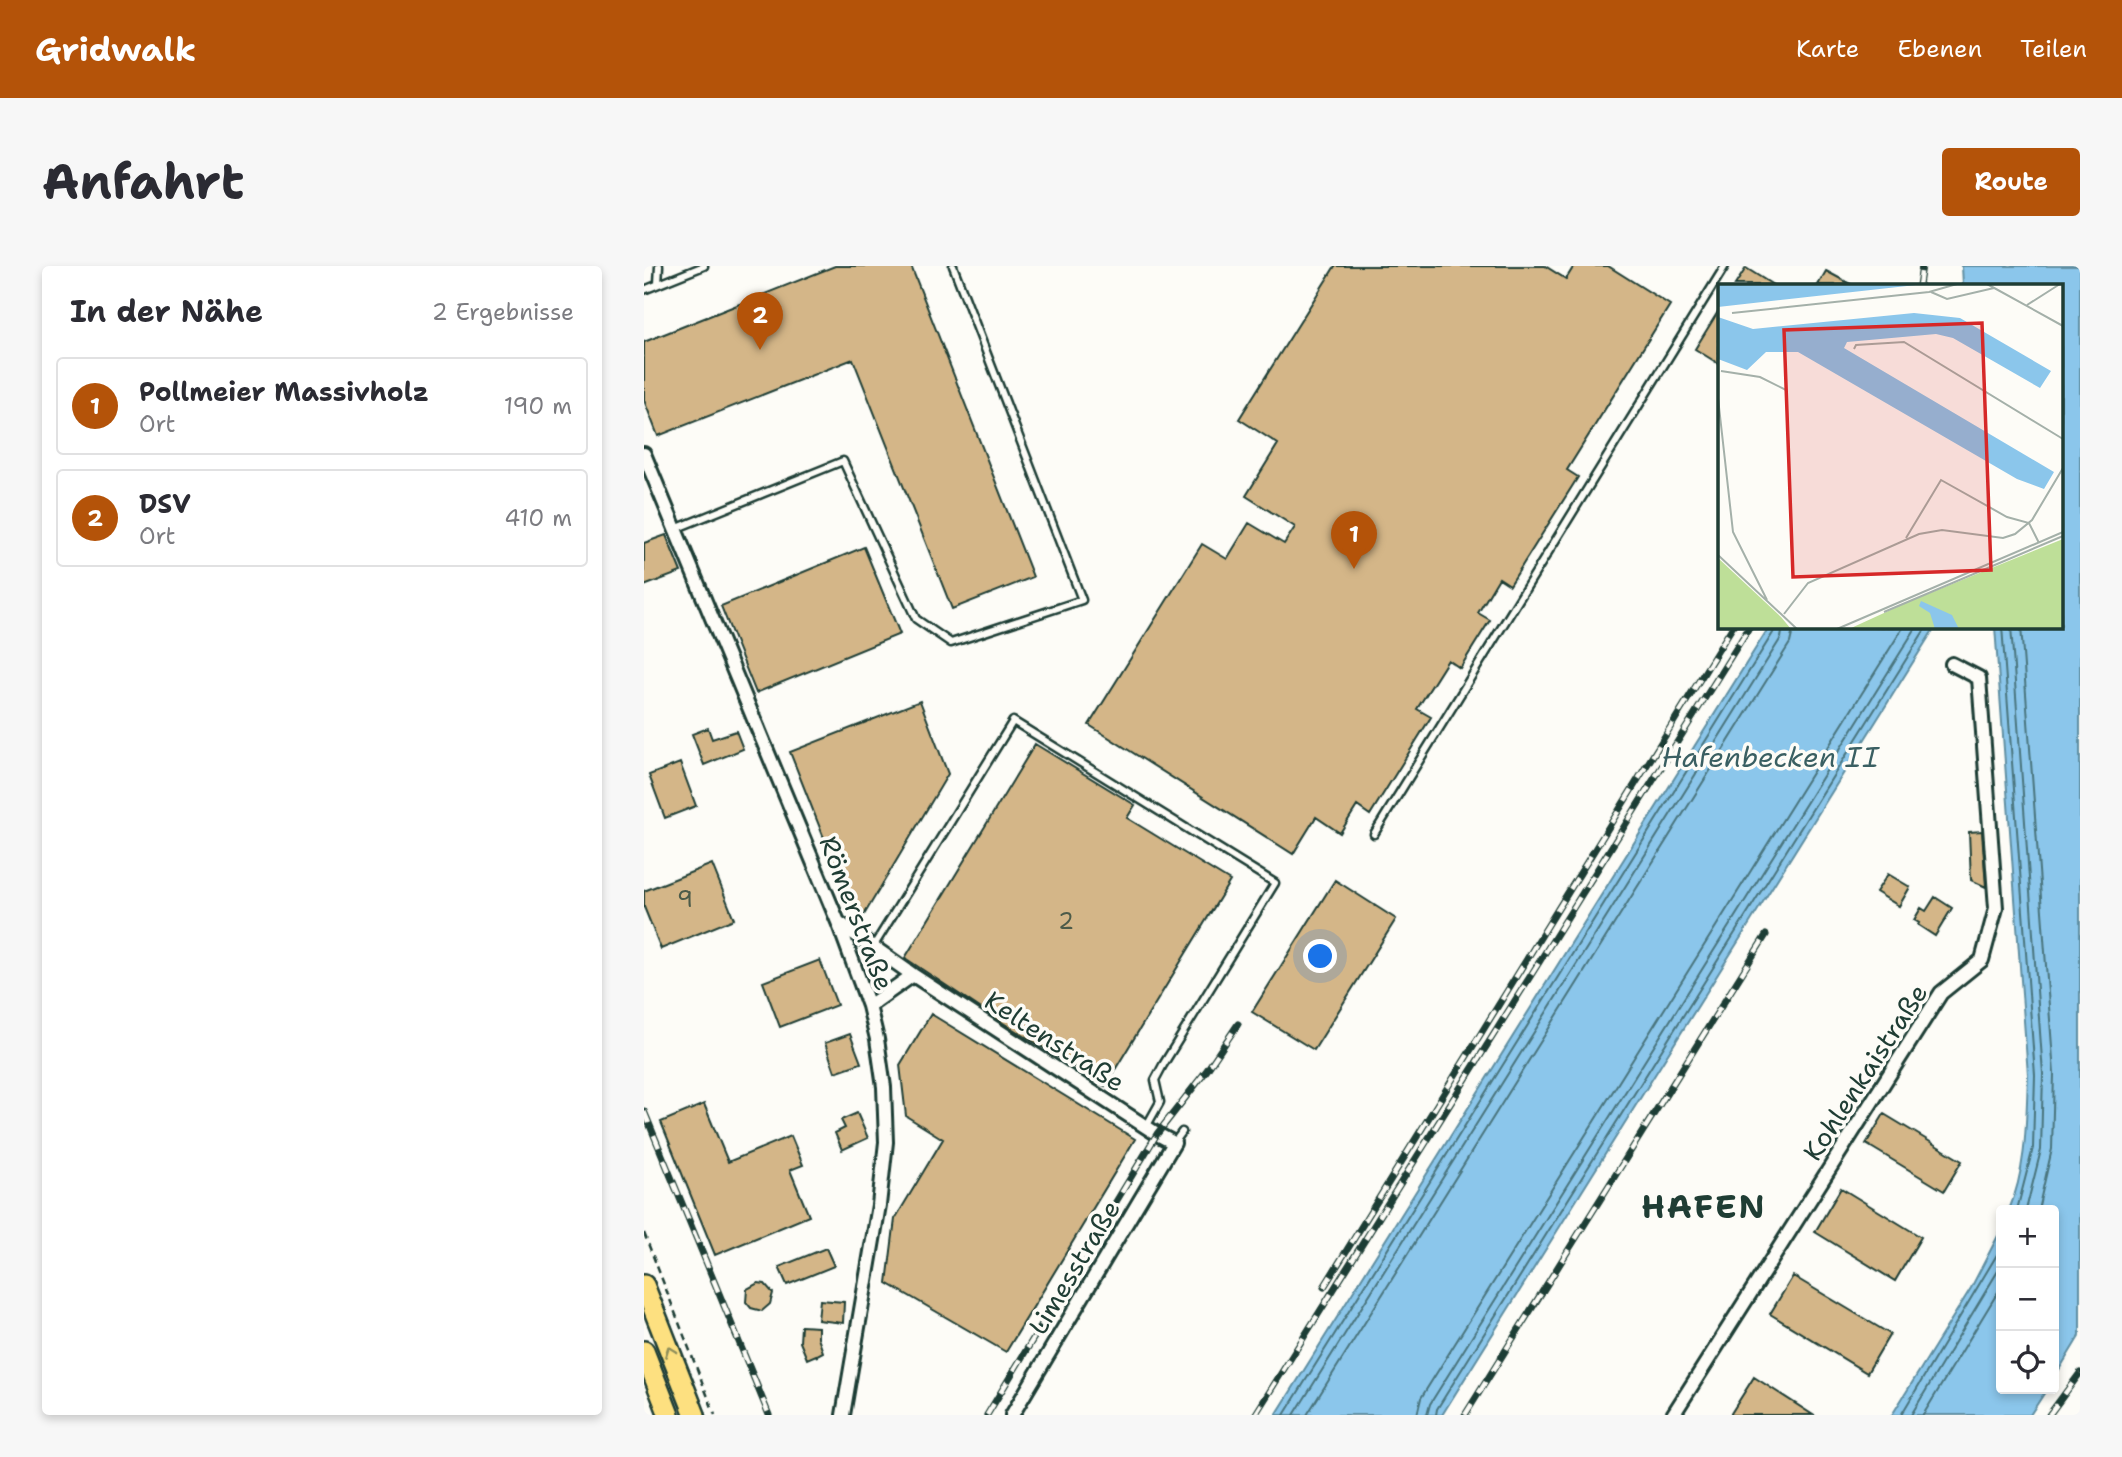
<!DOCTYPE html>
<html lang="de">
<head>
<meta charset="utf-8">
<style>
  body { margin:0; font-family:"Shantell Sans",sans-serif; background:#f7f7f7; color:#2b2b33 }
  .controls { position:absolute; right:21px; bottom:21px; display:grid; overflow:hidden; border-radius:7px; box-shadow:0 4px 10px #0003 }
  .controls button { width:63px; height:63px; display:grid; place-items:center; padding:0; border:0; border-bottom:2px solid #e1e1e2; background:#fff; color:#2b2b33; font:35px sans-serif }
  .you { position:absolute; left:677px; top:691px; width:24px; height:24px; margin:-18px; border:5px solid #fff; border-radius:50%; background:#1a73e8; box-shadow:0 0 0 10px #1a73e833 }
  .badge { display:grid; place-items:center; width:46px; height:46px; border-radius:50%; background:#b45309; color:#fff; font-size:23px; font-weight:700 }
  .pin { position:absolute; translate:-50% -58px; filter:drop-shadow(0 2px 4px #0008) }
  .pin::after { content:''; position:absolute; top:37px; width:24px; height:21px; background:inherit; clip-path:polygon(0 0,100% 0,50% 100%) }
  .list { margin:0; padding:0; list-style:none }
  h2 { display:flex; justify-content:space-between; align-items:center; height:91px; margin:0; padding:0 28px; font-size:30px }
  h2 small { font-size:23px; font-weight:400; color:#7c7c81 }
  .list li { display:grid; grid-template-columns:46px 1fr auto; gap:21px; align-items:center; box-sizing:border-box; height:98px; margin:0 14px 14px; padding:0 14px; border:2px solid #e1e1e2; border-radius:7px }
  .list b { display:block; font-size:26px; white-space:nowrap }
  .list p { margin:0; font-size:23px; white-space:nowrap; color:#7c7c81 }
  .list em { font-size:23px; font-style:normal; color:#7c7c81 }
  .icon { flex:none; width:38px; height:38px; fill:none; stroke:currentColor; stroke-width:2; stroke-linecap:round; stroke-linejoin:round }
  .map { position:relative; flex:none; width:1436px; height:1149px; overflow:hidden; border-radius:7px }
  header { display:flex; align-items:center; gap:42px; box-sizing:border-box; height:98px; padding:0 35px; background:#b45309; color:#fff }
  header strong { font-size:33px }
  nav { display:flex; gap:38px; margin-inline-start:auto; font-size:24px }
  .intro { display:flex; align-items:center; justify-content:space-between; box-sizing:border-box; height:168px; padding:0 42px }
  h1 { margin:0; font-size:49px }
  .button { padding:18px 32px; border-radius:7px; background:#b45309; color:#fff; font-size:24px; font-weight:700 }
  main { display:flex; gap:42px; padding:0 42px }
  aside { flex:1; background:#fff; border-radius:7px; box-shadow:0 4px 10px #0003 }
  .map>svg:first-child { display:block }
  .water { fill:#8bc6eb; stroke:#608fa2; stroke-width:2 }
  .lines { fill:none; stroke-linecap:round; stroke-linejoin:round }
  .shore { stroke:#4a747d; stroke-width:2 }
  .building { fill:#d4b688; stroke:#1f3d34; stroke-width:2 }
  .lane-casing { stroke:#1f3d34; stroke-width:11 }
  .street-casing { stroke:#1f3d34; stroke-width:18 }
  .primary-casing { stroke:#1f3d34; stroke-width:24 }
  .path { stroke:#1f3d34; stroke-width:2.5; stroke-dasharray:7 5; stroke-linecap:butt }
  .lane { stroke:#fdfcf7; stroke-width:6 }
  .street { stroke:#fdfcf7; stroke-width:12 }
  .primary { stroke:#fde080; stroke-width:19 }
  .rail-casing { stroke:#1f3d34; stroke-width:7 }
  .rail { stroke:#fdfcf7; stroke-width:4.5; stroke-dasharray:13; stroke-linecap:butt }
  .oneway { stroke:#8e8e5a }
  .labels { text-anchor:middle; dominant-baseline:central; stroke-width:7; stroke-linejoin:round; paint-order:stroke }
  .number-label { font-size:23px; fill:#4c5b49 }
  .street-label { font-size:26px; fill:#1f3d34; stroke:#fdfcf7 }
  .water-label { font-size:28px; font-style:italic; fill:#3a5f62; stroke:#fdfcf7 }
  .district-label { font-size:33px; font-weight:bold; letter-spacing:2px; fill:#1f3d34; stroke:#fdfcf7 }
  .inset-road { fill:none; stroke:#a4b0a9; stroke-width:2 }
  .view { fill:#d62828; fill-opacity:0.15; stroke:#d62828; stroke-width:3.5 }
  .inset-edge { fill:none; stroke:#1f3d34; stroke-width:3.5 }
</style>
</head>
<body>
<header>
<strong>Gridwalk</strong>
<nav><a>Karte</a><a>Ebenen</a><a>Teilen</a></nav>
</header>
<div class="intro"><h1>Anfahrt</h1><a class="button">Route</a></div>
<main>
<aside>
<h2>In der Nähe<small>2 Ergebnisse</small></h2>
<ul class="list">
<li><span class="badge">1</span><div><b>Pollmeier Massivholz</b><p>Ort</p></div><em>190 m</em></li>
<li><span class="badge">2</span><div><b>DSV</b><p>Ort</p></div><em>410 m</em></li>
</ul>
</aside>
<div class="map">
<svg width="1436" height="1149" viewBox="0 0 1436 1149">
  <rect width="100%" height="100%" fill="#fdfcf7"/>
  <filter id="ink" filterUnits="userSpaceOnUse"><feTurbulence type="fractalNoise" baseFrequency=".0143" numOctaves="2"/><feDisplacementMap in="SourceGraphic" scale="14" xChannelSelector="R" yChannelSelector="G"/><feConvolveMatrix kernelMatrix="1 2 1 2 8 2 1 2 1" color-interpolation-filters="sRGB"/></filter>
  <g filter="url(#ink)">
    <!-- water -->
    <path class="water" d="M1318,0h118v1069l-26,43v-168h-45c18,-43 17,-89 19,-135l-33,-448 66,-1v-341h-98z
      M1125,361h166l-493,788h-166z
      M1357,964v159h46l-17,26h-138l79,-127z"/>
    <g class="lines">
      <!-- shore -->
      <path class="shore" d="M1358,360l33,449 -2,73 -16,62
        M1367,360l32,448 -2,76 -15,60
        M1377,360l33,448 -2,75 -14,61
        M640,1149l489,-782 2,-7
        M650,1149l487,-777 2,-12
        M663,1149l483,-772 4,-17
        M773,1149l4,-17 483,-772
        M783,1149l3,-11 487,-778
        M792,1149l1,-6 490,-783
        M1257,1149l100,-167
        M1267,1149l90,-149
        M1279,1149l78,-128"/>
    </g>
    <!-- building -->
    <path class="building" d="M191,0h76l122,311 -81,32 -99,-250 -195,77 -14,-36v-58z
      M691,0h210l21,13 8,-13h34l62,39 -103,165 11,7 -68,108 -11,-7 -21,35 12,7 -30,48 -12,-8 -31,49 14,8 -61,98 -13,-9 -17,27 -24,-16 -23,37 -204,-129 113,-181 25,15 22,-36 35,21 11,-17 -49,-31 32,-52 -39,-25z
      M1102,2l27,17h-38z
      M1182,5l26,14h-34z
      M1075,44v54l-24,-15z
      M22,269l15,37 -37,14v-43z
      M220,281l36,87 -144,59 -35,-87z
      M276,435l28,73 -84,141 -12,-6 -62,-157z
      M64,462l4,11 24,-8 7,18 -39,16 -12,-31z
      M391,478l100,61 -8,13 103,63 -125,205 -110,-68 -90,-60z
      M36,497l16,43 -31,12 -16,-43z
      M1338,565l4,56 -15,-7 -2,-48z
      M68,598l22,55 -73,30 -17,-42v-16z
      M1244,608l22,13 -11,19 -23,-14z
      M691,614l61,39 -82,131 -62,-38z
      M1291,631l17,11 -17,28 -17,-11 1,-2 -5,-3 7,-12 5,3z
      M176,694l17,45 -57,22 -17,-45z
      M287,748l204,125 -129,213 -119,-69 8,-64 48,-80 -37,-23 -6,-51z
      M206,768l11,29 -26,9 -10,-29z
      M60,838l24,58 63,-26 12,29 -13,5 19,46 -94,39 -54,-133z
      M213,847l11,25 -26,12 -7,-17 10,-5 -4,-8z
      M1240,848l78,47 -18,30 -78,-47z
      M1197,922l80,49 -26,44 -80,-49z
      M182,982l8,18 -47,19 -8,-18z
      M1149,1010l97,58 -23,39 -97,-59z
      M114,1017l7,1 8,9 -3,11 -8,7 -11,-3 -5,-6 1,-13z
      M176,1034l24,2 -1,21 -25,-3z
      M157,1060l17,1v11l5,14 -6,3v2l-1,-2 -9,4 -7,-17z
      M1110,1111l59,38h-83z"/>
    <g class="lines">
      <!-- lane casing -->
      <g class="lane-casing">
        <path id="lane" d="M14,18l1,-18
          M0,24l60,-24
          M31,263l168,-68 73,158 35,24 131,-43 -129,-334
          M730,568l351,-568
          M229,681l140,-226 262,162 -112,182 -8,15 5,22 -14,25
          M530,877l8,-11"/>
      </g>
      <!-- street casing -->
      <g class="street-casing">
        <path id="street" d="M0,188l194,468 31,84 8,33 7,48 2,55 -7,63 -36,210
          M194,656l75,53 244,159 17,9 -162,272
          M225,740l44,-31
          M1029,1149l268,-422 41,-33 14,-52 -17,-230 -27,-14"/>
      </g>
      <!-- primary casing -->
      <g class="primary-casing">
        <path id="primary" d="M0,1019l51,130
          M0,1085l25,64"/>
      </g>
      <!-- path -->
      <path class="path" d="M0,967l71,182"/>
      <!-- lane -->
      <use href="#lane" class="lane"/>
      <!-- street -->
      <use href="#street" class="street"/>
      <!-- primary -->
      <use href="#primary" class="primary"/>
      <!-- rail casing -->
      <g class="rail-casing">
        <path id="rail" d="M1275,19l3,-19
          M0,845l125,304
          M680,1021l409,-661
          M343,1149l170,-281 50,-64 31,-46
          M611,1149l495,-789
          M821,1149l301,-480
          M1405,1149l31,-42"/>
      </g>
      <!-- rail -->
      <use href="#rail" class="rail"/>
    </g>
    <!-- one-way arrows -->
    <defs><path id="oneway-chevron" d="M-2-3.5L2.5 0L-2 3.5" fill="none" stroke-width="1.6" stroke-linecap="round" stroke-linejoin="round" transform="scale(1.75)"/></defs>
    <use class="oneway" href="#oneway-chevron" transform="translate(26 1085) rotate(-111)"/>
  </g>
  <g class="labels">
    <!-- number labels -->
    <g class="number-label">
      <text x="41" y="633">9</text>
      <text x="422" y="655">2</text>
    </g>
    <!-- street labels -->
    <g class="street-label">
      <text transform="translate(213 647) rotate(69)">Römerstraße</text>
      <text transform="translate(411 775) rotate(33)">Keltenstraße</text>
      <text transform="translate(1221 806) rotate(-57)">Kohlenkaistraße</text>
      <text transform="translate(430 1001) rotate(-59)">Limesstraße</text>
    </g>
    <!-- water labels -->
    <g class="water-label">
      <text x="1126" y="491">Hafenbecken II</text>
    </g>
    <!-- district labels -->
    <g class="district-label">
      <text x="1060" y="940">HAFEN</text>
    </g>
  </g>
  <!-- overview -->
  <g transform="translate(1074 18)">
    <rect width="345" height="345" fill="#fdfcf7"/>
    <path d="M345,255v90h-214l59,-27zM0,274l63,59 10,12h-73z" fill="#bedf98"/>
    <path d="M0,0h207l-207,23zM196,29l46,5 91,53 -11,17 -87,-50 -17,-4 -89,8 -3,6 210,124 -10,17 -27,-10 -219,-127h-32l-19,18 -29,-11v-42l35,12zM203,317l31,14 7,14h-24l-5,-16 -11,-7z" fill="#8bc6eb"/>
    <path class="inset-road" d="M269,0l76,42M213,8l16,7 47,-11M309,21l33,-21M14,29l197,-21 28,-8M136,65l2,-4 48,-3 159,97M3,87l39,6 26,13M0,114l15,134 34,68M188,254l35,-58 66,37 22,6 10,20M0,271l79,74M166,328l179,-76M66,330l24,-31 111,-49 23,-4 61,8 12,-4 17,-14 31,-52M119,345l226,-97"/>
    <path class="view" d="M264,39l9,247 -198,7 -9,-247z"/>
    <rect width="345" height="345" class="inset-edge"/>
  </g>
</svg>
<div class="controls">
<button>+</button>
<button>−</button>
<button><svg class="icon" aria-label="locate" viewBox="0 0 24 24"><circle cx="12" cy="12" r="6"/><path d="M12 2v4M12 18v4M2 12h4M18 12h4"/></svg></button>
</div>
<div class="you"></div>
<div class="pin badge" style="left:710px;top:303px">1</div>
<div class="pin badge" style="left:116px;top:84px">2</div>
</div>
</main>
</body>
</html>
